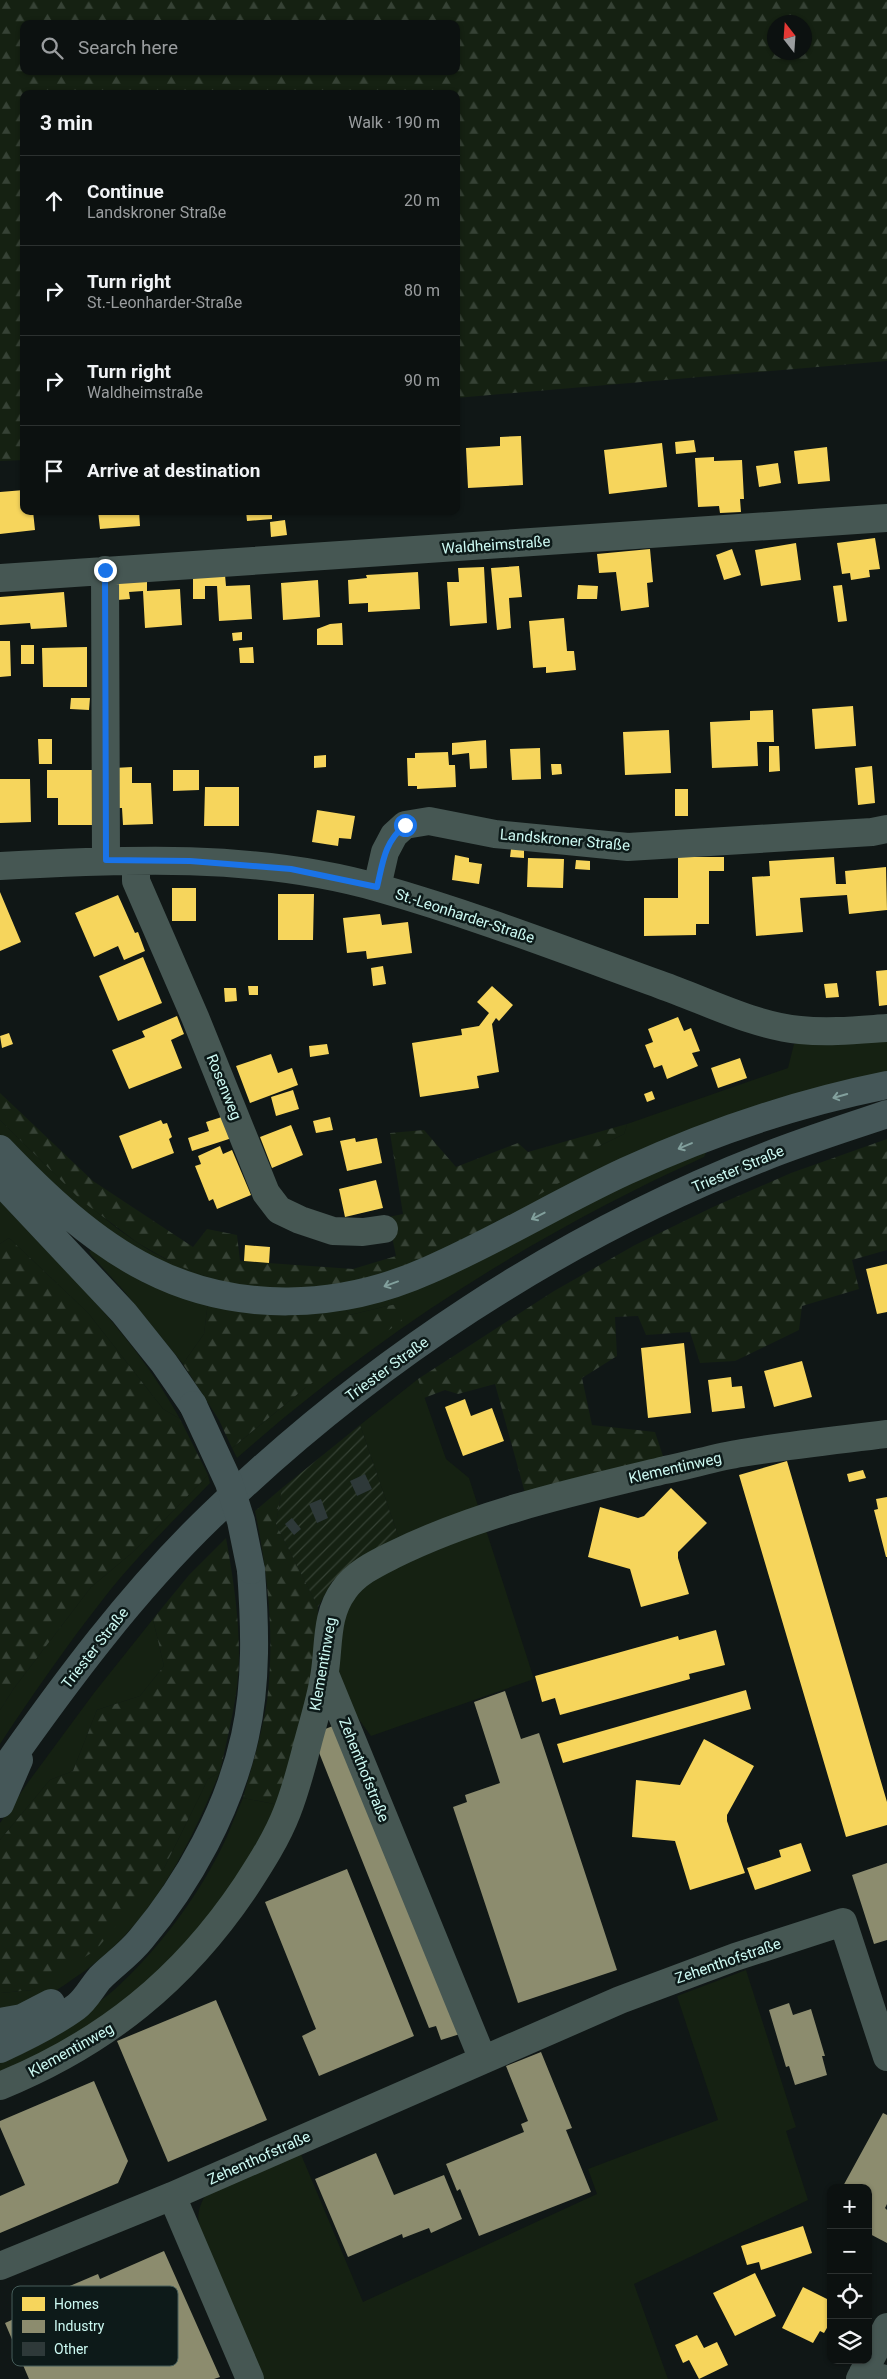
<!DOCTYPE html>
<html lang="en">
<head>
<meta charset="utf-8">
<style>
  body { margin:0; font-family:Roboto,sans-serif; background:#1a1f1e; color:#f1f3f6 }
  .controls { position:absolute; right:15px; bottom:15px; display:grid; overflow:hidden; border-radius:10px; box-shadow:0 1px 4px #0004 }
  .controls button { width:45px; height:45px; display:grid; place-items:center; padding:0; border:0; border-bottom:1px solid #2c3130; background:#0c1110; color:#f1f3f6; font:25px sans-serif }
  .compass { position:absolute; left:767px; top:15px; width:45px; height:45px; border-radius:50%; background:#0c1110; box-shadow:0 1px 4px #0004; rotate:343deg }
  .stop { position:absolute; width:15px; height:15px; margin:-11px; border:4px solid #1a73e8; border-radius:50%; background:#fff }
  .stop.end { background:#1a73e8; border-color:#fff; box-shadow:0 1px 5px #0008 }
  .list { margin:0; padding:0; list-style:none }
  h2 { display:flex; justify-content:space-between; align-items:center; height:65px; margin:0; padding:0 20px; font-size:21px }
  h2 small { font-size:16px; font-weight:400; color:#9a9d9f }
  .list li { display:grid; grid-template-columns:32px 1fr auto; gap:15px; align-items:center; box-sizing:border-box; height:90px; padding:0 20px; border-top:1px solid #2c3130 }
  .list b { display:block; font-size:19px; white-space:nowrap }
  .list p { margin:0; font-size:16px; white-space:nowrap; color:#9a9d9f }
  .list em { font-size:16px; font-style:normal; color:#9a9d9f }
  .icon { flex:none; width:28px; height:28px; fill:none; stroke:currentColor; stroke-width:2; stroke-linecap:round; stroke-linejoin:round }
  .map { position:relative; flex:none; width:887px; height:2379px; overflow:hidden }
  .search { position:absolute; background:#0c1110; box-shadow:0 1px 4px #0004; left:20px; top:20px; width:440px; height:55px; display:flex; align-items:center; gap:12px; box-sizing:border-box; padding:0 18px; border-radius:10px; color:#9a9d9f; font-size:19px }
  .panel { position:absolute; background:#0c1110; box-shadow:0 1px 4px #0004; left:20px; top:90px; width:440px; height:425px; border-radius:10px }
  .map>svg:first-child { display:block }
  .grass { fill:#152112 }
  .forest { fill:url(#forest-firs); fill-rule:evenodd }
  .garden { fill:url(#garden-furrows) }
  .homes { fill:#f6d55c }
  .industry { fill:#8c8c6e }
  .building { fill:#2e3939 }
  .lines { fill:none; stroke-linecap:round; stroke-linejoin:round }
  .minor { stroke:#465753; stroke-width:28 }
  .major { stroke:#455758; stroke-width:28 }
  .major-bridge { stroke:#455758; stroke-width:28 }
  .oneway { stroke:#82a09d }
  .route { stroke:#1a73e8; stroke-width:6 }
  .labels { text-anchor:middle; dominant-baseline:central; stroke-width:5; stroke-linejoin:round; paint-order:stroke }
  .street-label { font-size:15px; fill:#ccf9f2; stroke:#0d1a19 }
  .key { fill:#0d1a19; stroke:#465d5a; stroke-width:1 }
  .key-label { font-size:14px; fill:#ccf9f2 }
</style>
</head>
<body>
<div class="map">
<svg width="887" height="2379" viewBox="0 0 887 2379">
  <defs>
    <pattern id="forest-firs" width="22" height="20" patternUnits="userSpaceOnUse" patternTransform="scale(1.25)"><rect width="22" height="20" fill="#152112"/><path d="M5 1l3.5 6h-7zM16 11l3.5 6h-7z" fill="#364235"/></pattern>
    <pattern id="garden-furrows" width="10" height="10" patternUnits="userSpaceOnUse" patternTransform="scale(1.25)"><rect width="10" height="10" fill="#152112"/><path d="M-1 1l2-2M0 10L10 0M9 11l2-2" fill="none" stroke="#364235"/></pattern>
  </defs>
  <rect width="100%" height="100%" fill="#101716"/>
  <!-- grass -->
  <path class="grass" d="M887,1040v32l-398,157 7,-9 101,-73 27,-13 3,-10 161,-56 6,-24h31z
    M0,1120c44,43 86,88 138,123 22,15 47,25 72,35l-34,-7 -75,-40 -101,-93z
    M707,1151l-3,6c-170,77 -327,177 -467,301l-5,-10 73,-60 91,-84 -46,11 -7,-8 293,-130z
    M0,1201c64,68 135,135 180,218l-17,-10 -75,-96 -79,-75 -9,6z
    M96,1250l112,52 -4,32 -21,30 -60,-74 -32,-35 -2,-4z
    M418,1379l28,80 23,19 9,28 -79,32 -39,-113z
    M208,1475l2,8c-36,37 -74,74 -106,115 -37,47 -71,96 -104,146v-34l14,-22 77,-101 43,-36z
    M486,1530l48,149 -163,57 -27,-37 -7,-31 6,-60 31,-32z
    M153,1619l11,47 -24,30 -43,14 -24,61 -23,9 -50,60v-17l29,-42 65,-88z
    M220,1772c-33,80 -72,159 -147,207 -11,8 -23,16 -36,21 -12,4 -25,6 -37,9v-16l32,-3 132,-122 44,-89z
    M243,1798l37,7 -53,98 -99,104 -128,73v-20c39,-21 80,-41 114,-70 43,-39 80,-88 106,-139 9,-17 15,-36 23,-53z
    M746,1970l50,157 -10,4 22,69 -174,84 34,95h-405l-64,-151c-2,-14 0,-23 8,-35l93,-41 63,150 234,-108 -9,-25 130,-49 -41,-124z"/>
  <!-- forest -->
  <path class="forest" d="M0,0h887v361l-431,37v-304h-432v366l-24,1zM804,22v30h-30v-30zM24,24h432v47h-432z
    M0,1093l93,88 100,66 14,-18 30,6 3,26 113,8 43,-13 -8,-39 15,-3 -13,-81 34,-3 32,37 62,-24 10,9 99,-28 -3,10 -27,13 -4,16 -97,57 -7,9 -90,42 -71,18h-75l-43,-11 -35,-14 -37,-21 -56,-42 -82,-81z
    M887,1139v111l-35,10 7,29 -57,17 -3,24 -64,31 -35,2 -10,-31 -44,3 -8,-19 -23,1 2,39 -35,22 10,47 63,7 9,27 -139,34 -30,-109 -37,10 -13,-4 -21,8 -6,-19 136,-88 81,-46 78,-38 78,-34z
    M9,1238l79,75 75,96 17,10 28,56 -74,76 -43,36 -77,101 -14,22v-466z
    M208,1302l135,5 7,8 46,-11 6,17 -97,67 -73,60 -13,-28 -36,-56 21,-30z
    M282,1488l-6,36 42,83 -1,29 -7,51 -30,118 -37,-7c9,-32 19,-64 24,-97 8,-65 1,-126 -12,-190z
    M226,1538c7,39 13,77 13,118 0,39 -11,78 -19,116l-12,7 -44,89 -68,82 -64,40 -32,3v-153l50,-60 23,-9 24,-61 43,-14 24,-30 -11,-47 36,-44z"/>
  <!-- garden -->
  <path class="garden" d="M360,1425l39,113 -48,29 -19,15 -14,25 -42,-83 6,-36z"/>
  <!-- homes -->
  <path class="homes" d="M521,436l2,49 -55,3 -2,-40 34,-2v-9z
    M694,440l2,12 -20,2 -1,-12z
    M662,443l5,44 -58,7 -5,-44z
    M827,447l3,34 -32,3 -4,-33z
    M714,457v4l28,-1 2,39h-4l1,13 -21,1 -1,-7 -21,1 -3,-49z
    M778,463l3,20 -22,4 -3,-21z
    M24,490v21h9l2,19 -35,4v-42z
    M98,511h41l1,15 -40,3z
    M246,511h26v8l-25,2z
    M285,520l2,15 -16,2 -1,-15z
    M875,538l5,31 -11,1 1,7 -19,3 -1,-7 -8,1 -5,-31z
    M796,543l5,37 -40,6 -6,-36z
    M650,549l3,33 -6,1 2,24 -28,4 -5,-39 -17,1 -2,-19z
    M732,549l9,26 -17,5 -8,-25z
    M519,566l3,31 -13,1 2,30 -14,2 -6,-62z
    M484,567l3,56 -37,3 -3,-44h12l-1,-14z
    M418,572l2,37 -52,3v-9l-19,1 -1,-24 19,-2 -1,-3z
    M225,575l1,11 24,-1 2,34 -33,2 -2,-35h-12v13h-12v-23z
    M147,580v11l33,-2 2,36 -37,3 -2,-37 -14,1 1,7 -13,1 -1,-19z
    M318,580l2,37 -37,3 -2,-37z
    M578,585l20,1 -1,13h-20z
    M842,585l5,36 -9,1 -5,-36z
    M64,592l3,35 -36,2 -1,-6 -30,2v-28z
    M564,618l3,33h7l2,19 -30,3v-6l-13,1 -4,-47z
    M342,623l1,22h-26v-16l13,-5z
    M242,632v8l-9,1 -1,-8z
    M0,641h10l1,35 -11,1z
    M21,645h13v19h-13z
    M87,647v40h-44l-1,-39z
    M253,647l1,16h-14l-1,-15z
    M71,698h19l-1,12 -19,-1z
    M853,706l3,40 -41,3 -3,-40z
    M773,710l1,32h-17l1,24 -46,2 -2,-46 40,-2v-9z
    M669,730l2,43 -46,2 -2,-43z
    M38,739h14v25h-13z
    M486,740l1,28 -17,1 -1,-16 -17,2v-12z
    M769,746h10l1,25 -11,1z
    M540,748l1,31 -29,1 -2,-31z
    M448,752l1,13h6l1,22 -39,2v-3h-9l-1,-28h8v-5z
    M326,755v12l-12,1v-12z
    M551,764h10l1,10 -10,1z
    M872,766l3,37 -17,2 -3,-37z
    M132,767v16h19l2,41 -30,1 -1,-17h-7l-1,-40z
    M47,770h46l1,55h-36v-27h-11z
    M173,770h26v20l-26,1z
    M0,779h30l1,43 -31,1z
    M205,787h34v39h-35z
    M675,789h13v27h-13z
    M317,810l38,6 -4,23 -12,-1 -1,8 -26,-4z
    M511,849h13v9l-14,-1z
    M455,855l14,3v4l13,2 -3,20 -27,-4z
    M678,857h46v14h-15v53h-13v11l-52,1v-38h34z
    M834,857l2,27h10l-1,-13 41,-4 1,43 -38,4 -2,-19 -47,3 3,34 -47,4 -4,-59 18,-1 -1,-15z
    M528,858l36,1 -1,29 -36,-1z
    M576,860l14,1v9l-15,-1z
    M172,888h24v33h-24z
    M0,892l21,50 -21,9z
    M278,894h36l-1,46h-35z
    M118,895l17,38 3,-1 7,19 -21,9 -6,-14 -24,11 -19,-44z
    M380,914l2,11 26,-3 4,31 -45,6 -1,-8 -19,2 -4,-35z
    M143,957l19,46 -44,18 -19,-45z
    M383,966l3,18 -13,2 -2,-18z
    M887,970v35l-8,1 -3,-35z
    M837,983l2,14 -13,1 -2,-14z
    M248,986h10v9h-9z
    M492,986l21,19 -14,16 -3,-3 -4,6 7,48 -22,4 2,12 -59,9 -8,-54 50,-8 -1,-6 18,-3 10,-13 -12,-11z
    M224,988h12l1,13 -12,1z
    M177,1016l7,18 -13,6 11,28 -53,21 -17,-39 33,-13 -3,-6z
    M678,1017l6,14 7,-3 9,23 -8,2 6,13 -31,13 -5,-14 -8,3 -9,-23 8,-3 -5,-13z
    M9,1033l4,11 -11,4 -2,-12z
    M327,1044l2,10 -19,3 -1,-11z
    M271,1054l7,19 14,-5 6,17 -48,18 -14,-37z
    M740,1058l7,20 -29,10 -7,-20z
    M293,1090l6,19 -23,7 -5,-19z
    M652,1091l3,8 -8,3 -3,-8z
    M225,1116l7,22 -40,13 -4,-13 21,-7 -3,-9z
    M330,1117l3,13 -17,3 -3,-12z
    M161,1120l2,4 4,-1 5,14 -3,2 5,14 -42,16 -13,-33z
    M291,1125l12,30 -31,13 -12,-31z
    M355,1138l1,4 21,-4 5,25 -35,8 -7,-30z
    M220,1146l3,8 9,-4 19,45 -34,14 -4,-10 -4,2 -14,-35 6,-2 -3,-8z
    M376,1180l7,28 -38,9 -6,-28z
    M245,1245l25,2 -1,16 -25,-2z
    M887,1264v48l-10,2 -11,-45z
    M684,1343l7,70 -43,5 -7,-70z
    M802,1361l10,36 -38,10 -10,-36z
    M731,1377l1,10 10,-1 3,22 -33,4 -4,-32z
    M465,1399l6,17 21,-8 12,33 -41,15 -18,-49z
    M787,1461l100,341v23l-41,12 -107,-362z
    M863,1470l3,8 -17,4 -2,-8z
    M671,1488l36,35 -29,29v6l11,36 -48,13 -11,-38 -42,-12 12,-50 38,11 6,-2z
    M887,1497v60h-1l-12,-47 4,-1 -2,-10z
    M716,1630l9,35 -36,9 1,5 -130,36 -5,-17 -13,4 -7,-26 143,-40 1,4z
    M746,1690l5,19 -188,54 -6,-19z
    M704,1739l50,27 -27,49v6l18,52 -55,17 -15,-49 -43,-4 4,-57 44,5z
    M801,1843l10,28 -56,19 -8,-22 34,-11 -2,-7z
    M803,2226l9,27 -51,17 -2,-8 -12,3 -6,-19z
    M755,2273l21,43 -41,20 -22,-43z
    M803,2287l28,14v20l-7,12 -4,-2 -7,12 -31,-15z
    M697,2335l7,13 13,-6 11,23 -29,14 -10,-19 -6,3 -8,-18z"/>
  <!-- industry -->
  <path class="industry" d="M505,1691l16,48 18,-6 78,237 -99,33 -65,-196 14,-5 -2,-7 35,-12 -26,-81z
    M338,1724l122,310 -19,6 -5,-14 -7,2 -113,-283 4,-14z
    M887,1863v77l-13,4 -22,-69z
    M347,1869l67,167 -95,40 -17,-40 14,-7 -51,-127z
    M216,2000l51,120 -99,42 -51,-121z
    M789,2003l4,12 18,-6 14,47h-3l5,19 -32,10 -6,-19 -3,1 -17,-57z
    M541,2052l31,76 -6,2 25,62 -112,44 -19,-47 -3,2 -11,-27 78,-32 -3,-8 7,-3 -22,-55z
    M94,2081l34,80 -10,22 -118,50v-37l25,-11 -25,-58v-6z
    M883,2113l4,2v89l-2,4 2,2v33l-19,-10v-45h-26z
    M376,2153l18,42 50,-20 18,44 -31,14 -2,-5 -26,10 -1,-4 -54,23 -33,-78z
    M164,2251l56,126 -6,2h-185l-24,-56 62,-28 -2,-7 33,-14 2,5z"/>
  <!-- building -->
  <path class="building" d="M365,1474l7,15 -15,7 -7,-15z
    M321,1499l7,19 -11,5 -8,-19z
    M292,1518l9,11 -7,6 -9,-11z"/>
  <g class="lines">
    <!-- minor -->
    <path class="minor" d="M105,570l1,290
      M0,578l887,-60
      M136,861v20l59,136 71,176 13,17 21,10 33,11 30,1 21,-3
      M0,866c125,-7 256,-13 379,22 95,27 188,63 282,97 43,15 93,41 139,45 29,3 58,0 87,-2
      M377,887l8,-35 9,-17 11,-10 24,-4 66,13 133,13 244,-15 15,-3
      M325,1674l158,386
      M0,2086c105,-43 183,-106 246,-200 15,-23 31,-48 41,-74 9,-23 15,-46 21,-70 6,-23 14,-47 17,-71 4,-28 1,-57 19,-81 12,-17 31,-26 49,-35 85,-42 180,-63 272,-85 26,-5 51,-13 77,-17 48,-8 97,-13 145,-19
      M172,2196l78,183
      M0,2266l172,-70 448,-196 115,-43 108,-35 44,135
      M863,2373l22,6
      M860,2379l27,-52"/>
    <!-- major -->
    <path class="major" d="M0,1149c43,45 92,92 148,120 88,45 192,41 281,1 67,-29 130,-68 197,-99 83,-38 172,-68 261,-86
      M0,1181l124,132 40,50 29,42
      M0,1775c64,-91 131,-182 211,-259 158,-153 348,-279 553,-359 40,-16 82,-29 123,-43
      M0,1804l19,-44
      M0,2022l22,-4 29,-15
      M0,2049c26,-12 53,-25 76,-42 10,-7 16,-20 24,-29 13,-13 29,-24 41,-39 48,-57 88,-130 104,-203 12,-54 10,-111 6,-166"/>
    <!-- major-bridge -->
    <path class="major-bridge" d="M193,1405l36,78 12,38 10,49"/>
  </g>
  <!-- one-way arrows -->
  <defs><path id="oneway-shaft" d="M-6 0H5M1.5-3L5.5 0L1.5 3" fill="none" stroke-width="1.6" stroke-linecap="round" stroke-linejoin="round" transform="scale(1.25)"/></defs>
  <g class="oneway">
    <use href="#oneway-shaft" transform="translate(840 1096) rotate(164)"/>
    <use href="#oneway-shaft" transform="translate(685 1146) rotate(157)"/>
    <use href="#oneway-shaft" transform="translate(538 1216) rotate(153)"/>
    <use href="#oneway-shaft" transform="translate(391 1284) rotate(160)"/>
  </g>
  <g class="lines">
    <!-- route -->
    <path class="route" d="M105,570l1,290 84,1 101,8 86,18c6,-25 7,-44 28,-62"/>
  </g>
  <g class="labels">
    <!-- street labels -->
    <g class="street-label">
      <text transform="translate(496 545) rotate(-4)">Waldheimstraße</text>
      <text transform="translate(565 840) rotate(5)">Landskroner Straße</text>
      <text transform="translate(465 916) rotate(18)">St.-Leonharder-Straße</text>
      <text transform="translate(224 1087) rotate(68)">Rosenweg</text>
      <text transform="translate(738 1169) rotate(-23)">Triester Straße</text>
      <text transform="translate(387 1369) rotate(-36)">Triester Straße</text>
      <text transform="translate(675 1468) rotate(-13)">Klementinweg</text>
      <text transform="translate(95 1648) rotate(-52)">Triester Straße</text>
      <text transform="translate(323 1664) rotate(-80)">Klementinweg</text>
      <text transform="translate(364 1770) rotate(68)">Zehenthofstraße</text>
      <text transform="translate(728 1961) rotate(-19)">Zehenthofstraße</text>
      <text transform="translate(71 2050) rotate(-29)">Klementinweg</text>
      <text transform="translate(259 2158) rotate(-24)">Zehenthofstraße</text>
    </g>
  </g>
  <!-- legend -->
  <rect x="12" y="2286" width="166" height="80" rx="8" class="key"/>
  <rect x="22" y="2297" width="23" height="14" fill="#f6d55c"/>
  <rect x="22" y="2320" width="23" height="13" fill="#8c8c6e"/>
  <rect x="22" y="2342" width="23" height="14" fill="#2e3939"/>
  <g class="key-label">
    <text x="54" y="2309">Homes</text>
    <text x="54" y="2331">Industry</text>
    <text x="54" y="2354">Other</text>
  </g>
</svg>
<div class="controls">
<button>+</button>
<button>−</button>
<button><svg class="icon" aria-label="locate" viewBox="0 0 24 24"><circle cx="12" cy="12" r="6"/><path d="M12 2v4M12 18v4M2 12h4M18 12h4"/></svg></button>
<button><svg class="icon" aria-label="layers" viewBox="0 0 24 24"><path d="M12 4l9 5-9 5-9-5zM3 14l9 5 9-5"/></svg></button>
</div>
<svg class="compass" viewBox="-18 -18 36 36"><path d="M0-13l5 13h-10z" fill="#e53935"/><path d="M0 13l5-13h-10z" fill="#9a9d9f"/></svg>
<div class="stop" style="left:405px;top:825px"></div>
<div class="stop end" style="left:105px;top:570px"></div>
<div class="search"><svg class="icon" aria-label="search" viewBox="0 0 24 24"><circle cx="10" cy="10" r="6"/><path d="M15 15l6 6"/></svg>Search here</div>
<section class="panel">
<h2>3 min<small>Walk · 190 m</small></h2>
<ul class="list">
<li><svg class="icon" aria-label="ahead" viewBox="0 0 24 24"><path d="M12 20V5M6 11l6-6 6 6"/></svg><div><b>Continue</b><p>Landskroner Straße</p></div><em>20 m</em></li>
<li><svg class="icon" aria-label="right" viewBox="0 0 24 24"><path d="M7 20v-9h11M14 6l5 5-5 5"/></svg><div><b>Turn right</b><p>St.-Leonharder-Straße</p></div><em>80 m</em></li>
<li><svg class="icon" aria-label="right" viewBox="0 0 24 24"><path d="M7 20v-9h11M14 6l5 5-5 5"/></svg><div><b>Turn right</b><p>Waldheimstraße</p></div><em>90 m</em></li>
<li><svg class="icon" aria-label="arrive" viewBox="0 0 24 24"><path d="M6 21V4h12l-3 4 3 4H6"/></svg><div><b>Arrive at destination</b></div></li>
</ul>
</section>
</div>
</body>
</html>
